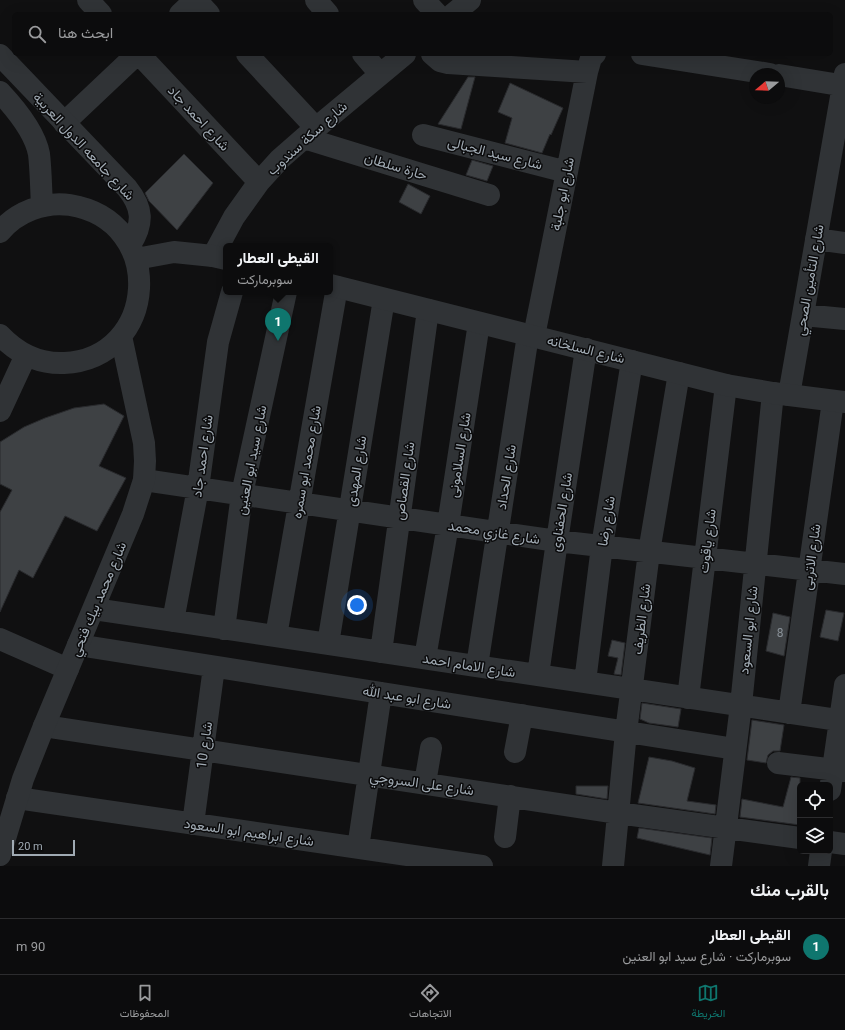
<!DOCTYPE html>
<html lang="ar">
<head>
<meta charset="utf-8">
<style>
  body { margin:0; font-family:Roboto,Vazirmatn,sans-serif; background:#1a1a1b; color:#f1f3f6; direction:rtl }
  .controls { position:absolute; right:12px; bottom:12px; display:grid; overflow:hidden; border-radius:6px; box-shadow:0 4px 16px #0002 }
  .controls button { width:36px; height:36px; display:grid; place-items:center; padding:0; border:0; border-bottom:1px solid #2c2c2e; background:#0c0c0d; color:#f1f3f6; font:20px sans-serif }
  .compass { position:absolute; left:749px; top:68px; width:36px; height:36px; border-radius:50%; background:#0c0c0d; box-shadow:0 4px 16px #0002; rotate:251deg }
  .scale { position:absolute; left:12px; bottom:10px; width:63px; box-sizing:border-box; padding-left:4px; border:2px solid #a0aab3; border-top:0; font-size:11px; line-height:14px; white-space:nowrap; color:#a0aab3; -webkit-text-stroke:3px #0b0b0c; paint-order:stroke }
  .you { position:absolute; left:357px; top:605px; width:14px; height:14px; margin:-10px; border:3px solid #fff; border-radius:50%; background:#1a73e8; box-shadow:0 0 0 6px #1a73e833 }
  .badge { display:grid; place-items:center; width:26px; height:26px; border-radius:50%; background:#0f766e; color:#fff; font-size:13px; font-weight:700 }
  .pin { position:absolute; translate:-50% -33px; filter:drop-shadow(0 1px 2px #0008) }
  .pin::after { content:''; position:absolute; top:21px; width:14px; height:12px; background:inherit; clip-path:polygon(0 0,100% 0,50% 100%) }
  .popup { position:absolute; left:223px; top:243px; width:110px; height:52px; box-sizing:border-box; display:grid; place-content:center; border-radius:6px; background:#0c0c0d; filter:drop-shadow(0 1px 3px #0005); font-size:13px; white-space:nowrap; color:#9a9b9d }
  .popup b { font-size:15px; color:#f1f3f6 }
  .popup::after { content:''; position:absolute; left:50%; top:100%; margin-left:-8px; border:8px solid transparent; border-top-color:#0c0c0d }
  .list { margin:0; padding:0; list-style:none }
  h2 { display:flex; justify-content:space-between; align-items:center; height:52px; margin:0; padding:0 16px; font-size:17px }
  h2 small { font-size:13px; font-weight:400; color:#9a9b9d }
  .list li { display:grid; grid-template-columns:26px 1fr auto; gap:12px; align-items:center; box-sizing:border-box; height:56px; padding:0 16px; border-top:1px solid #2c2c2e }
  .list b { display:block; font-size:15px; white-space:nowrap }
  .list p { margin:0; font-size:13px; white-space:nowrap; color:#9a9b9d }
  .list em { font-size:13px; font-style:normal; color:#9a9b9d }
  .icon { flex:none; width:22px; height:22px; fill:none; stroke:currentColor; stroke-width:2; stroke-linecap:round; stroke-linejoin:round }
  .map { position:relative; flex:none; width:845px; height:866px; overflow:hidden; direction:ltr }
  .search { position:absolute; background:#0c0c0d; box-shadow:0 4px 16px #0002; left:12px; right:12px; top:12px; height:44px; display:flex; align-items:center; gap:10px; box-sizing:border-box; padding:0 14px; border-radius:6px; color:#9a9b9d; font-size:15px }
  .sheet { height:108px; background:#0c0c0d }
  nav { display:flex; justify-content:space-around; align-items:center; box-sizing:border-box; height:56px; border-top:1px solid #2c2c2e; background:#0c0c0d; font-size:11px; color:#9a9b9d }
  nav a { display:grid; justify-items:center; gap:2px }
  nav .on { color:#0f766e }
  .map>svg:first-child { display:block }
  .building { fill:#3e4144; stroke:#292a2d }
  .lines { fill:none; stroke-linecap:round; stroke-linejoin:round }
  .minor { stroke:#303336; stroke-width:22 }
  .tertiary { stroke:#303336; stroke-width:22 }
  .labels { text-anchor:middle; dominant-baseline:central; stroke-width:3; stroke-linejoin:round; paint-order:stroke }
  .number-label { font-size:12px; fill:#889097 }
  .street-label { font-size:14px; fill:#a0aab3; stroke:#0b0b0c }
</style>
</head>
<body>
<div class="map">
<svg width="845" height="866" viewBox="0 0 845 866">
  <rect width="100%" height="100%" fill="#101011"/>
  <!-- building -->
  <path class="building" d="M468,77h7l-14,52 -23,-5z
    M510,83l53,25 -12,27 -1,-1 -8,19 -37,-10 7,-25 -14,-6z
    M184,154l29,29 -36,47 -28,-29 -4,-8z
    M472,160l21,6 -6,15 -21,-6z
    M408,184l22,12 -9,18 -22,-12z
    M104,404l20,12 -25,50 27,12 -29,53 -32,-15 -32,62 -14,-8 -19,42v-100l12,-22 -12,-6v-42l24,-15 21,-9 29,-10z
    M826,610l18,3 -6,28 -18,-4z
    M773,613l17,4 -6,39 -18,-5z
    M612,640l13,3 -4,32 -7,-1 4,-16 -10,-2z
    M642,703l39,6 -3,18 -29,-4 -9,-4z
    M752,720l32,5 -4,26h-7l-5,4 -2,8 -19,-3z
    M649,757l23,4 23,7 -8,33 29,4 -1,9 -77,-11z
    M791,777l9,1v47l-60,-8 2,-18 41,8z
    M576,786h32l-1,13 -31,-5z
    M639,828l73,10 -2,17 -73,-17z"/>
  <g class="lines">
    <!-- minor -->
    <path class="minor" d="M88,0l13,14
      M196,0l13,14
      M316,0l12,14
      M424,0l13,14
      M180,14l15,-14
      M453,14l17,-14
      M139,54l120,128
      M247,54l69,74
      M363,54l17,20
      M432,54l8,7 8,2 139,9
      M642,54l128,20
      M779,75l66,11
      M64,123l73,-69
      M423,135l144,37
      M304,138l185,57
      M816,239l29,4
      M213,256l21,-39 25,-35 21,-23 24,-21 101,-84
      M803,315l42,4
      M534,336l53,-264 4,-14 4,-4
      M789,395l56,-321
      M144,480l413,61 288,33
      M94,609l751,112
      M173,621l25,-133 20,-146 14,-50
      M224,629l18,-135 44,-202
      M276,636l61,-349
      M0,639l68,30
      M328,644l56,-345
      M78,645l657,104
      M381,652l47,-342
      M425,658l23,-133 31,-202
      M477,666l51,-331
      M538,675l19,-134 29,-192
      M585,682l17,-136 30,-185
      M688,698l38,-313
      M789,713l44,-312
      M44,726l574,87 182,25
      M515,752l7,-37
      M778,763l67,8
      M425,783l6,-35
      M830,790l15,-105
      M17,798l465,68
      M193,824l21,-157
      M505,837l5,-41
      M830,842l15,2
      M358,848l23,-155
      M613,866l13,-134 23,-180 30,-179
      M721,866l20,-161 32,-312
      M819,866l2,-15"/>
    <!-- tertiary -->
    <path class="tertiary" d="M0,55l127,133c16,20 17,35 3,57
      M0,92c15,16 35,40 39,62 2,17 2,35 3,52
      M0,232c16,-20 45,-31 70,-27 98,16 88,154 -6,158 -25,1 -47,-10 -64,-28
      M136,259l38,-7 39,4 13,3
      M330,285l396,100 47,8 72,9
      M0,411l26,-56
      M0,855l23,-76 21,-53 89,-212 11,-34 1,-19 -1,-18 -23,-107"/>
  </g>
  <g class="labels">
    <!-- number labels -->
    <g class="number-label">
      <text x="780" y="633">8</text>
    </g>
    <!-- street labels -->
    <g class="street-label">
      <text transform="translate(199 118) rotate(47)">شارع احمد جاد</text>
      <text transform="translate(307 138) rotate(-42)">شارع سكة سندوب</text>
      <text transform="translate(84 146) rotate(47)">شارع جامعه الدول العربية</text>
      <text transform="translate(495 153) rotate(14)">شارع سيد الجبالى</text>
      <text transform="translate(396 166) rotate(17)">حارة سلطان</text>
      <text transform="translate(562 194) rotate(-79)">شارع ابو جلبة</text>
      <text transform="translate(809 280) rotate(-80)">شارع التأمين الصحي</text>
      <text transform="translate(586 349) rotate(14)">شارع السلخانه</text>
      <text transform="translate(459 455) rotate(-81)">شارع السلامونى</text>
      <text transform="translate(202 456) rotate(-82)">شارع احمد جاد</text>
      <text transform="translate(251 460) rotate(-79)">شارع سيد ابو العنين</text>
      <text transform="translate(306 462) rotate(-80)">شارع محمد ابو سمره</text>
      <text transform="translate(356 471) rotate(-81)">شارع المهدى</text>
      <text transform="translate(506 477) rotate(-81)">شارع الحداد</text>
      <text transform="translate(404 481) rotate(-82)">شارع القصاص</text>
      <text transform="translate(561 512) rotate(-81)">شارع الحفناوى</text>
      <text transform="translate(606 521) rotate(-81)">شارع رضا</text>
      <text transform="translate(494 532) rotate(9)">شارع غازي محمد</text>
      <text transform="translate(707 541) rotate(-83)">شارع ياقوت</text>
      <text transform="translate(811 557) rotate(-82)">شارع الاتربى</text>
      <text transform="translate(98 599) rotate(-67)">شارع محمد بيك فتحي</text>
      <text transform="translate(641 619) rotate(-83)">شارع الظريف</text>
      <text transform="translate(748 630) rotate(-84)">شارع ابو السعود</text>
      <text transform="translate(469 665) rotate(9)">شارع الامام احمد</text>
      <text transform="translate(407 697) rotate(9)">شارع ابو عبد الله</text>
      <text transform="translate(204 745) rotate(-82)">شارع 10</text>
      <text transform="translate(422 783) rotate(8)">شارع على السروجي</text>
      <text transform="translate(249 832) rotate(8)">شارع ابراهيم ابو السعود</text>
    </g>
  </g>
</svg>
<div class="controls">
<button><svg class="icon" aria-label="locate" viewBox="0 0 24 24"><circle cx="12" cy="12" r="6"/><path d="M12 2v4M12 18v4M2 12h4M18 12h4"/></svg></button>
<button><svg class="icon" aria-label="layers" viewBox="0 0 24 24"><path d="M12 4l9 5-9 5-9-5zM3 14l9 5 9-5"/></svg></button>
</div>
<svg class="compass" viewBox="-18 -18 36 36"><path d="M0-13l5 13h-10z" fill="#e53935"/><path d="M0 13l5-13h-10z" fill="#9a9b9d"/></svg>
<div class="scale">20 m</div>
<div class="you"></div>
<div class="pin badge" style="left:278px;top:341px">1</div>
<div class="popup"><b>القيطى العطار</b>سوبرماركت</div>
<div class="search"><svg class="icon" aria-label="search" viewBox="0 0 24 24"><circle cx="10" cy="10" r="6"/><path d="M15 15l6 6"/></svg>ابحث هنا</div>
</div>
<section class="sheet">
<h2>بالقرب منك<small></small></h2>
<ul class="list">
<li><span class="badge">1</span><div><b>القيطى العطار</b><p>سوبرماركت · شارع سيد ابو العنين</p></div><em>90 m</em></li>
</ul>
</section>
<nav>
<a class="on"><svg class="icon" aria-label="map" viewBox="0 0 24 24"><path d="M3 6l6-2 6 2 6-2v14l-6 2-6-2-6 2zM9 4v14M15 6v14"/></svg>الخريطة</a>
<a><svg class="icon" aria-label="directions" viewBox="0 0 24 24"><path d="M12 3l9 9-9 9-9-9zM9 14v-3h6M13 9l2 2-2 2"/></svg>الاتجاهات</a>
<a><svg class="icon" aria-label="saved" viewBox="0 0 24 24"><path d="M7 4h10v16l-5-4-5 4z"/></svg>المحفوظات</a>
</nav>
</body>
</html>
